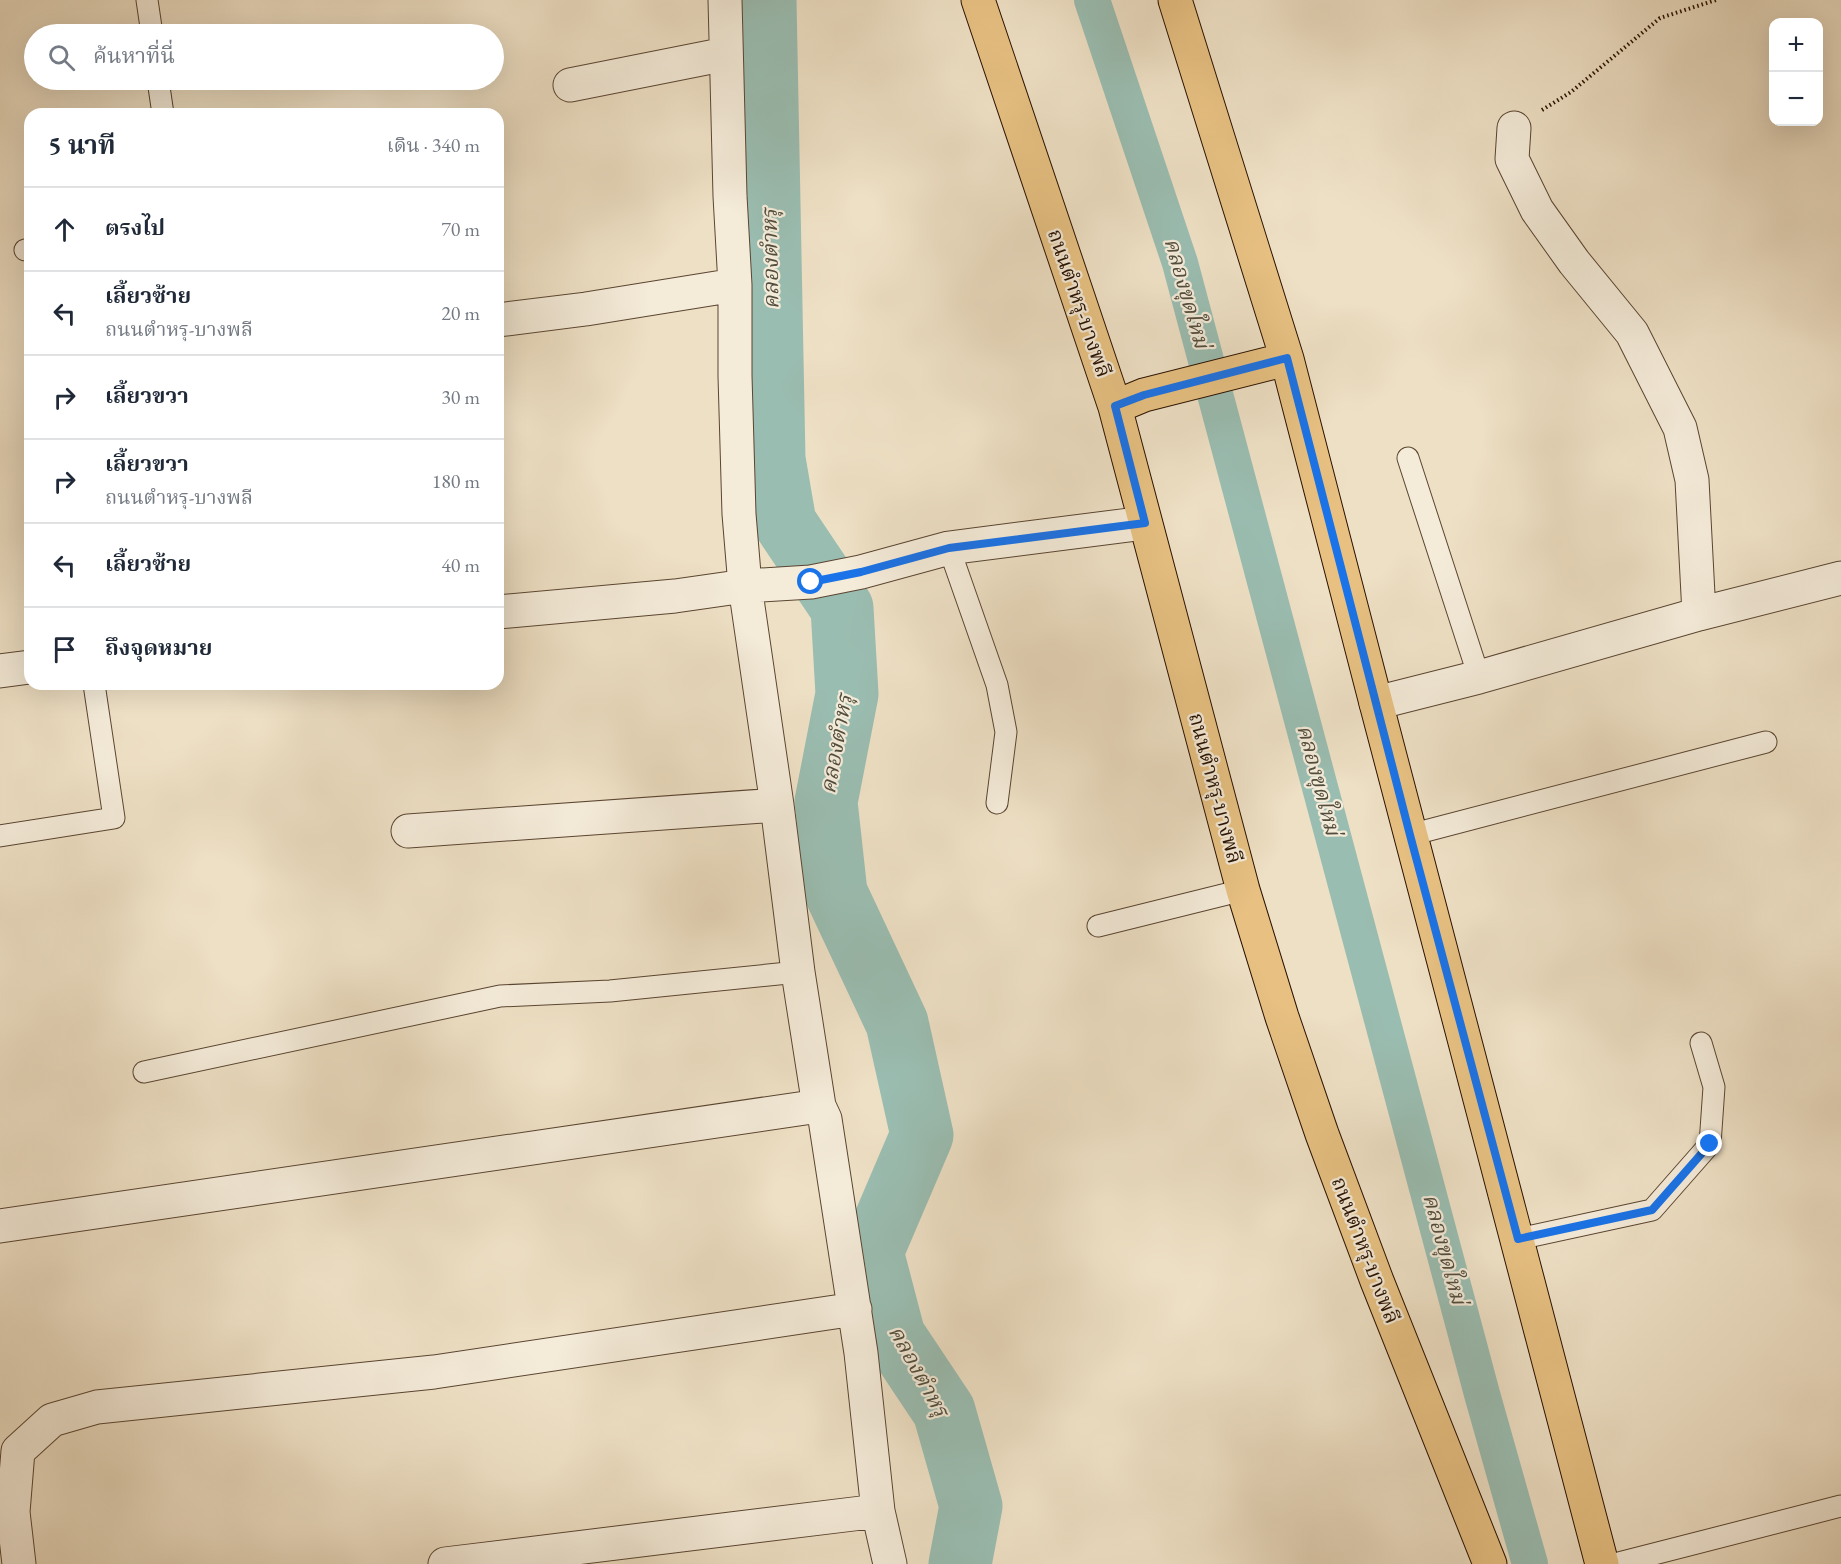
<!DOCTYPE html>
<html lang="th">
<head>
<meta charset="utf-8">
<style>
  body { margin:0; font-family:"EB Garamond","Noto Serif Thai",serif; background:#f2f2f3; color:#1f2937 }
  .controls { position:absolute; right:18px; top:18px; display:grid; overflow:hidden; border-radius:12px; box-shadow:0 6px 24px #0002 }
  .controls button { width:54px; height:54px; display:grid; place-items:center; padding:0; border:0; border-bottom:2px solid #e0e1e3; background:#fff; color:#1f2937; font:30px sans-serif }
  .stop { position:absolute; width:18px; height:18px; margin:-14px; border:4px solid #1a73e8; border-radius:50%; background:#fff }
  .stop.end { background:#1a73e8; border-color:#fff; box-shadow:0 2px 6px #0008 }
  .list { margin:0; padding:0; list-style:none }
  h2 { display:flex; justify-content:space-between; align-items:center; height:78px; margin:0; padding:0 24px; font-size:26px }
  h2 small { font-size:20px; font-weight:400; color:#747a83 }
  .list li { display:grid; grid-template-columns:39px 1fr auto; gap:18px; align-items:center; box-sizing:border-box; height:84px; padding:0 24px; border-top:2px solid #e0e1e3 }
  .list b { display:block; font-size:22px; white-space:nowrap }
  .list p { margin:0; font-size:20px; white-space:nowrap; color:#747a83 }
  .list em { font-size:20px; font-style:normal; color:#747a83 }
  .icon { flex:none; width:33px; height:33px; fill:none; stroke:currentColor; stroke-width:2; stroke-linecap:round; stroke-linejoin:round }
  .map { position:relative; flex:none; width:1841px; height:1564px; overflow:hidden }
  .search { position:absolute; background:#fff; box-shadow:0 6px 24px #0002; left:24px; top:24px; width:480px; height:66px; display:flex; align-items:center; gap:15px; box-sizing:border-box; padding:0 21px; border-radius:33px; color:#747a83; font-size:22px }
  .panel { position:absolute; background:#fff; box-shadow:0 6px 24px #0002; left:24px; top:108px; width:480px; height:582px; border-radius:18px }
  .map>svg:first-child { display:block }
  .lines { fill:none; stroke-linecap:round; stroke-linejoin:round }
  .canal { stroke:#9abdb1; stroke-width:36 }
  .river { stroke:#9abdb1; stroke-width:63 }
  .lane-casing { stroke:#5a4531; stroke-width:23 }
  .street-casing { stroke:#5a4531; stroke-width:35 }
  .primary-casing { stroke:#291100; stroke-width:35 }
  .path { stroke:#291100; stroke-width:4; stroke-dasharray:1.5 3; stroke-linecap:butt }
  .lane { stroke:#f4ebd9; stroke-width:21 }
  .street { stroke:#f4ebd9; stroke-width:33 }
  .primary { stroke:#e7c082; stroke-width:33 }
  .route { stroke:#1a73e8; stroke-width:8 }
  .labels { text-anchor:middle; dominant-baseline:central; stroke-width:4.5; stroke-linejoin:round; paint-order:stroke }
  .street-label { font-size:21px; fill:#291100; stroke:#f4ebd9 }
  .water-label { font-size:22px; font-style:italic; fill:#514d3e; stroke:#f4ebd9 }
</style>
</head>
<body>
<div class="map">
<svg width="1841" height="1564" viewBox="0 0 1841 1564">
  <rect width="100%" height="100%" fill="#eee0c5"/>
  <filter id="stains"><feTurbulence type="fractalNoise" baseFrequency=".00333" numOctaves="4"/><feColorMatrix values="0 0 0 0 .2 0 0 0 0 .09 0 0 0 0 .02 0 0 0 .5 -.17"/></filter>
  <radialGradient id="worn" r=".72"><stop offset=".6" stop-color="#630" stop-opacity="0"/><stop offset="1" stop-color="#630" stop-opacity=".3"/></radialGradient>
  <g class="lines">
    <!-- canal -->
    <path class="canal" d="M1092,0l88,263 302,1131 48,170"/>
    <!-- river -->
    <path class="river" d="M765,0l9,459 11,64 57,85 5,86 -21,108 10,91 61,130 25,112 -50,117 22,84 50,75 27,95 -11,58"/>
    <!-- lane casing -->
    <g class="lane-casing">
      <path id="lane" d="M147,0l5,34
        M158,80l5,34
        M25,250l5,-1
        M1408,458l71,219
        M949,548l48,137 9,47 -9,71
        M1410,835l356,-93
        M0,836l114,-18 -20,-134
        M1098,926l145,-36
        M144,1072l356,-76 110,-5 188,-19
        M1518,1239l134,-29 58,-66 4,-57 -13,-44
        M1615,1564l226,-58"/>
    </g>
    <!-- street casing -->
    <g class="street-casing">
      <path id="street" d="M725,0l5,196 5,89v91l4,138 6,72 32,219 21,167 21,134 6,13 36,234 17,158 12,53
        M570,85l156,-31
        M1514,128l-2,31 25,51 37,52 58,71 48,95 12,52 7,134
        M498,320l88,-11 149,-24
        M498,612l177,-16 70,-10 66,-4 50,-10 88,-24 196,-25
        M0,671l30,-4
        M1376,703l103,-26 220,-63 142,-36
        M408,831l369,-26
        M0,1226l819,-120
        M19,1564l-6,-52 5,-61 34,-31 45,-13 337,-35 421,-63
        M445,1564l433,-53"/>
    </g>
    <!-- primary casing -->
    <g class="primary-casing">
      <path id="primary" d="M978,0l137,407 128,483 39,127 40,117 55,147 113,283
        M1175,0l112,359 89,344 226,861
        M1115,407l29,-12 143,-36"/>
    </g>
    <!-- path -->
    <path class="path" d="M1542,110l29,-18 89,-74 56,-18"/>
    <!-- lane -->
    <use href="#lane" class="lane"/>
    <!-- street -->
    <use href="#street" class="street"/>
    <!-- primary -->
    <use href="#primary" class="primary"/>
  </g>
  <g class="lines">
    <!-- route -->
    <path class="route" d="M811,582l50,-10 88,-24 196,-25 -30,-117 29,-11 143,-37 123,477 108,404 134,-29 58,-66"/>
  </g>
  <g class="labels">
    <!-- street labels -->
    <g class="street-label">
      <text transform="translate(1080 303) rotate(71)">ถนนตำหรุ-บางพลี</text>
      <text transform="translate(1216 788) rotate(75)">ถนนตำหรุ-บางพลี</text>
      <text transform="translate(1366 1250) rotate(69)">ถนนตำหรุ-บางพลี</text>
    </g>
    <!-- water labels -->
    <g class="water-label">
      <text transform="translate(770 259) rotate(-91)">คลองตำหรุ</text>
      <text transform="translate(1187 293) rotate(74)">คลองขุดใหม่</text>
      <text transform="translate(836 744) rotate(-80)">คลองตำหรุ</text>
      <text transform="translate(1319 780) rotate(75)">คลองขุดใหม่</text>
      <text transform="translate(1445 1249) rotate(75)">คลองขุดใหม่</text>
      <text transform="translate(919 1371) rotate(61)">คลองตำหรุ</text>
    </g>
  </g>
  <rect width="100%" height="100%" filter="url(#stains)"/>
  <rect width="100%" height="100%" fill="url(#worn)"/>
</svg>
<div class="controls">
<button>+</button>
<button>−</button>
</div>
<div class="stop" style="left:811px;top:582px"></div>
<div class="stop end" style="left:1710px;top:1144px"></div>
<div class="search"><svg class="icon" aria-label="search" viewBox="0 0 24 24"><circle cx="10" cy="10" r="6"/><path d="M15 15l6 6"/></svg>ค้นหาที่นี่</div>
<section class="panel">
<h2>5 นาที<small>เดิน · 340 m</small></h2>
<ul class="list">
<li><svg class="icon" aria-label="ahead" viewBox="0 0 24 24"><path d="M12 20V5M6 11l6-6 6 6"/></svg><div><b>ตรงไป</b></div><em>70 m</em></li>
<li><svg class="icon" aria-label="left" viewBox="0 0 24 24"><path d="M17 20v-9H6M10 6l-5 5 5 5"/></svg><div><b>เลี้ยวซ้าย</b><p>ถนนตำหรุ-บางพลี</p></div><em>20 m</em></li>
<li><svg class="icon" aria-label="right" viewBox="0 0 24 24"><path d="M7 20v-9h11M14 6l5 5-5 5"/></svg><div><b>เลี้ยวขวา</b></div><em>30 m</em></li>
<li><svg class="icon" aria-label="right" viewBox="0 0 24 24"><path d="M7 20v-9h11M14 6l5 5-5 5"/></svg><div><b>เลี้ยวขวา</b><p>ถนนตำหรุ-บางพลี</p></div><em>180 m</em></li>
<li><svg class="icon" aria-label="left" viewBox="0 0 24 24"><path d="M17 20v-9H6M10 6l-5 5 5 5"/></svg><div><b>เลี้ยวซ้าย</b></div><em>40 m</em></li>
<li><svg class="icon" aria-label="arrive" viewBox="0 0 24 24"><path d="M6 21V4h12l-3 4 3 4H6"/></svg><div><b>ถึงจุดหมาย</b></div></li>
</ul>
</section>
</div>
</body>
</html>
